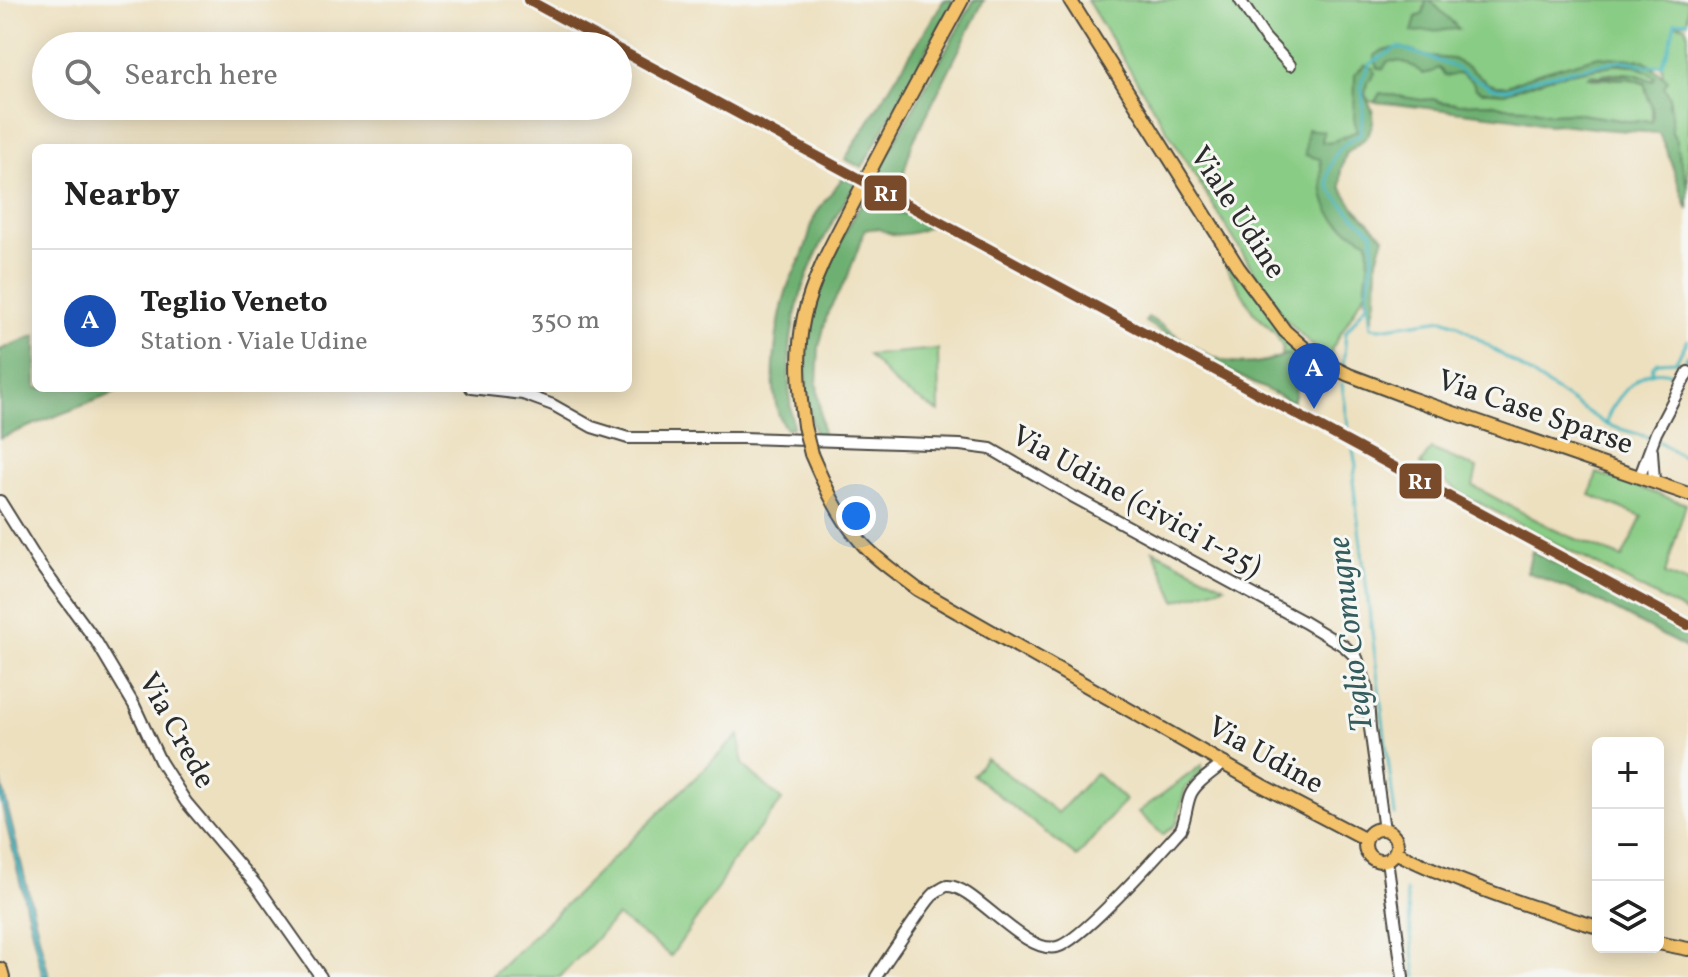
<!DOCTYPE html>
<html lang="en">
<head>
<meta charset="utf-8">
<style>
  body { margin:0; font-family:Vollkorn,serif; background:#f2f2f2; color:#222 }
  .controls { position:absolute; right:24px; bottom:24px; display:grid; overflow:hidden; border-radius:12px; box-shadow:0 4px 20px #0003 }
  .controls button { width:72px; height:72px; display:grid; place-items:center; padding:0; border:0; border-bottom:2px solid #e0e0e0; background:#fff; color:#222; font:40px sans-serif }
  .you { position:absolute; left:856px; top:516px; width:28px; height:28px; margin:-20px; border:6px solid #fff; border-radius:50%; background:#1a73e8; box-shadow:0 0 0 12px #1a73e833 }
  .badge { display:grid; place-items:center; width:52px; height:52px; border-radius:50%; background:#b5179e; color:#fff; font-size:26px; font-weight:700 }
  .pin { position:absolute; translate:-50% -66px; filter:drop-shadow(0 2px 4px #0008) }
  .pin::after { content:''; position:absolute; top:42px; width:28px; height:24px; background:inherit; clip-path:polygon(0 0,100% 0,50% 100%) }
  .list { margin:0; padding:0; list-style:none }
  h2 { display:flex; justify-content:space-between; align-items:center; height:104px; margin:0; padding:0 32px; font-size:34px }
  h2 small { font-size:26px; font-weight:400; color:#767676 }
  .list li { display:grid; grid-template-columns:52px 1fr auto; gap:24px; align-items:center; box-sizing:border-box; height:144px; padding:0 32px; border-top:2px solid #e0e0e0 }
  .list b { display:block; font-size:30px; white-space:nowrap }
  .list p { margin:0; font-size:26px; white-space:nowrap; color:#767676 }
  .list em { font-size:26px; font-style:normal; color:#767676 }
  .icon { flex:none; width:44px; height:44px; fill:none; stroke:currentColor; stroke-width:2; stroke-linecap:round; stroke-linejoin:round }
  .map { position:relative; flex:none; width:1688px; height:977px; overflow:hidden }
  .search { position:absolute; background:#fff; box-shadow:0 4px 20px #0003; left:32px; top:32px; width:600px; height:88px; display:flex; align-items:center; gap:20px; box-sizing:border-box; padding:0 28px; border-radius:44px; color:#767676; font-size:30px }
  .panel { position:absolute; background:#fff; box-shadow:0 4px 20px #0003; left:32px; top:144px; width:600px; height:248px; border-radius:12px }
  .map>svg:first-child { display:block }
  .green { fill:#89cc85; stroke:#5a7c58; stroke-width:2 }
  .forest { fill:#6eb072; stroke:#4c6e4e; stroke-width:2 }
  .water { fill:#46b5be; stroke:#387074; stroke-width:2 }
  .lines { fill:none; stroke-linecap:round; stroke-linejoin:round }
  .stream { stroke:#46b5be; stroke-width:3 }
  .minor-casing { stroke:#484641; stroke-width:14 }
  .major-casing { stroke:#484641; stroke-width:16 }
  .highway-casing { stroke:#484641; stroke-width:18 }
  .minor { stroke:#fff; stroke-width:10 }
  .major { stroke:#f3c26a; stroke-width:12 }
  .highway { stroke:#f3c26a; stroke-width:14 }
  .major-bridge-casing { stroke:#484641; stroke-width:16; stroke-linecap:butt }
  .major-bridge { stroke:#f3c26a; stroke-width:12 }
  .rail-1-casing { stroke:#f6f6f2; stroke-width:16 }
  .rail-1 { stroke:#7a4b2a; stroke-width:10 }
  .labels { text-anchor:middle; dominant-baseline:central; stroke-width:6; stroke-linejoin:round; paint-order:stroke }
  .street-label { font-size:30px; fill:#2b2b2b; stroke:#f6f6f2 }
  .water-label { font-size:32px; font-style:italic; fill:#345b5e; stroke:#f6f6f2 }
  .line-badge { stroke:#f6f6f2; stroke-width:3 }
  .badge-label { font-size:22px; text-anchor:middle; font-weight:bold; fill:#fff }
</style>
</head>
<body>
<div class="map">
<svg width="1688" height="977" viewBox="0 0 1688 977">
  <rect width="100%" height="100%" fill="#f6f6f2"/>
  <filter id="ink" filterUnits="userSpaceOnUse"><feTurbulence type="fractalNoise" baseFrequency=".0125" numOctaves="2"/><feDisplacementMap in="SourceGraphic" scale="16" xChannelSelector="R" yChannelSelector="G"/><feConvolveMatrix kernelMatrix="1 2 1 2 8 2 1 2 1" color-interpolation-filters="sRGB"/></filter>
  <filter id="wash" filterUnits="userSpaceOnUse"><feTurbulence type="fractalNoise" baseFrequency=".006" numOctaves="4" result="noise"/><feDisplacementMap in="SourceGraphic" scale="32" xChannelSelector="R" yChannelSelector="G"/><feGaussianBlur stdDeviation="1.8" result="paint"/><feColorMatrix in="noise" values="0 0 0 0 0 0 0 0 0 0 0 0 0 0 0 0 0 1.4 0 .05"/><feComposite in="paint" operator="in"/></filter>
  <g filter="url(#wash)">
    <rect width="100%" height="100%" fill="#ede0bf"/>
    <!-- green -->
    <path class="green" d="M1087,0h601v22l-13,2 11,2 2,8v152l-12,-37 1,-8 -5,-8 -2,-34 -6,-13 -2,-21 -13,1 -27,-7 -83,17 -35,17 54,-18 62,-11 15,1 9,3 11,9 -2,4c-6,-2 -13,-6 -19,-7 -13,-2 -31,-1 -42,5h39l14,5 7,21v17h-19l-60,-9 -22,1 -25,-6 -21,-1 -15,-4 -32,1 -17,-2 -8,-3 -12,1 -41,-7 -5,9 -6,-1 -3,-5 -1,37 -31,16 -3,35 39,43v57l-39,66 2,8 -16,-8 -37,-36z
      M1230,259l80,99v6h-7l-9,5 4,-7 -11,-8 -6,3 2,-9 -7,-14 -22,-21 -29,-48z
      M938,349l1,63 -41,-25 -30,-32z
      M1431,449l46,19 -4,18 84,45 65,27 20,-41 -52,-22 7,-22 89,31 -21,70 23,9v30l-222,-117 -46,-31z
      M1153,550l72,36 -49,15z
      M739,735l4,30 39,35 -52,65 -11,21 -48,70 -54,-40 -57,61h-69z
      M986,758l72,55 38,-40 29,27 -48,57 -104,-82z
      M1202,765v6l-17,18 -8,34 -14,12 -25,-23z"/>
    <!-- forest -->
    <path class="forest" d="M944,0h9l-2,5 -89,163 -17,-9z
      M974,0h10l-72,144 -8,28 -7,15 -20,-10 15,-31z
      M1426,0h4l29,29 -47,3 4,-15 7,-3z
      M1400,47l29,10 24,2 17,9 17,15 9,3h11l31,-13 61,-17 45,4 24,20 -4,6 6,11 -1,8 2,6 1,22 5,8v8l11,37v24l-22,-61 -7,-16 -57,-4 -42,-5 -11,1 -35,-7 -139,-16 5,-9 41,7 12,-1 8,3 17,2 32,-1 15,4 21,1 25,6 22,-1 60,9 12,-2 7,2c4,-17 -7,-24 -7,-39l-14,-4 -43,-2 4,-3 6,2 37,-2 18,7 2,-4 -20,-12 -15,-1 -62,11 -54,18 -15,-1h-7l-6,-3 -4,-8 -12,-8 -11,3 -5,-1 -3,-5 -3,-2 -6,4 -9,2c-13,-11 -18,-13 -35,-13l-5,8 -5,-1 -4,-12 8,-5z
      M1365,65l8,3 2,5 -3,5 -5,4 -2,13 8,17v10l-5,14 -22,18 -5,16v17l11,18 32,32 -7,22 -1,41 -4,18c-2,-6 -5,-13 -6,-19 -2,-19 5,-39 2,-58 -27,-15 -43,-22 -46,-56 -1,-9 0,-17 -2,-26l-15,-4 2,-26 17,2 -2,11 7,1 28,-12 -3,-12 1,-45z
      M843,177l13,6c-52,83 -78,144 -63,244l-7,2c-23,-29 -9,-113 3,-146 5,-12 12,-23 16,-35 4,-9 5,-20 9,-30 7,-15 20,-27 29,-41z
      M868,193l21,13 1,5 11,3h15l16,11c-11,7 -27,11 -40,9 -14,-3 -9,-8 -27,-4l-18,48 -19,34 -9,35 -2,37 6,52h-8c-11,-44 -13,-89 -2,-133 10,-39 35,-75 55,-110z
      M1148,317c52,30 76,64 139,37l5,2 6,1 3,3 -7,9c0,11 5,22 -1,32h-4l-52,-26 -92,-53z
      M36,335v53h91l-127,50v-88z
      M1532,551l156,85v13l-90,-48 -71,-29z"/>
    <!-- water -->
    <path class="water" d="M0,777l49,200h-6l-43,-180z"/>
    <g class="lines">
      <!-- stream -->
      <path class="stream" d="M1343,367l3,-35 20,-27
        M1652,373l1,-7 4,-4 19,-1 12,-21
        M1342,384l7,47
        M1607,425c-1,-16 23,-42 37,-50 9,-5 21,-4 31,0l13,-20
        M1651,438l-44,-13 -151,-101 -13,-5 -63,9 -9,-1 -4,-34 6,-36v-24c-11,-10 -39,-34 -44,-47 -4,-12 5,-33 15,-41 4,-4 11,-7 16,-10l4,-25 -3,-28 9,-18 28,-17 54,19 40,22 16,1 29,-11 73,-16 18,-1 21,5 13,-1 8,-20 5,-23 13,-1
        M1658,441l30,20
        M1353,449l3,17 -3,15 42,334
        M1406,891l10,86"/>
    </g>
  </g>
  <g filter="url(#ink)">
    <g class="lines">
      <!-- minor casing -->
      <g class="minor-casing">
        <path id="minor" d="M1240,0l25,38 25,27
          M471,388l52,6 30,11 39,22 36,11h115l217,7 31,4 81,47 232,126 40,24 13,12 10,28 3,42 14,102
          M1652,451l2,30
          M1640,476l16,-43 32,-61
          M0,501l40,64 56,76 38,64 26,56 26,41 71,84 64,91
          M1387,860l16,117
          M876,977c12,-19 25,-37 38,-56 7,-10 13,-21 22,-29 2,-1 9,-6 11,-6 25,-3 77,69 110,61 25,-6 103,-95 124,-118 5,-11 5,-22 9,-33 5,-13 23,-24 34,-33"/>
      </g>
      <!-- major casing -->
      <g class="major-casing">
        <path id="major" d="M1070,0l168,267 47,64 33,29 31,15 61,23 278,96
          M804,426c-5,-37 -8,-73 0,-110 10,-43 34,-83 54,-122 34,-66 69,-130 104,-194
          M811,454c13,30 27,62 49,87 16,19 38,33 57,48l344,196 105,55
          M1365 845a16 16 0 1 1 32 0a16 16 0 1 1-32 0Z
          M1395,852c65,32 134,55 203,75
          M1658,943l30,6"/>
      </g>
      <!-- highway casing -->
      <g class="highway-casing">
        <path id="highway" d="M0,970l2,7"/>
      </g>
      <!-- minor -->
      <use href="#minor" class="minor"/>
      <!-- major -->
      <use href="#major" class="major"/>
      <!-- highway -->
      <use href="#highway" class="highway"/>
      <!-- major-bridge casing -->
      <g class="major-bridge-casing">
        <path id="major-bridge" d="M804,426l7,28"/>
      </g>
      <!-- major-bridge -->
      <use href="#major-bridge" class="major-bridge"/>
      <!-- rail-1 casing -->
      <g class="rail-1-casing">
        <path id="rail-1" d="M528,0l85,46
          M618,49l1070,576"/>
      </g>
      <!-- rail-1 -->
      <use href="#rail-1" class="rail-1"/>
    </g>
  </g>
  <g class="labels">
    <!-- street labels -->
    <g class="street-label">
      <text transform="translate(1237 213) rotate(57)">Viale Udine</text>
      <text transform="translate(1535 413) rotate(19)">Via Case Sparse</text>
      <text transform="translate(1136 502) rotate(29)">Via Udine (civici 1-25)</text>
      <text transform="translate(176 731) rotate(61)">Via Crede</text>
      <text transform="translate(1265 756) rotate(29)">Via Udine</text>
    </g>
    <!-- water labels -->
    <g class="water-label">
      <text transform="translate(1352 634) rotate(-97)">Teglio Comugne</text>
    </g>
  </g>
  <g class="line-badge">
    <rect x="863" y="174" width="45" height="38" rx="8" fill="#7a4b2a"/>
    <rect x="1398" y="462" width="45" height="38" rx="8" fill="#7a4b2a"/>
  </g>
  <g class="badge-label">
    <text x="886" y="201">R1</text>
    <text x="1420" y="489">R1</text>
  </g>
</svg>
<div class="controls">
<button>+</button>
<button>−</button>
<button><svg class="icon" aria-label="layers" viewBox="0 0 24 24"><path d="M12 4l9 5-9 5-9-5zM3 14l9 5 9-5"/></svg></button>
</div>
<div class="you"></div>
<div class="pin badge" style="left:1314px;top:409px;background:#1a4fb4">A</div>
<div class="search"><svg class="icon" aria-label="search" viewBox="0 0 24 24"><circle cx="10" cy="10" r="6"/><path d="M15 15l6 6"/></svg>Search here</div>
<section class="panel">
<h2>Nearby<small></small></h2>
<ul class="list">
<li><span class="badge" style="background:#1a4fb4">A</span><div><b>Teglio Veneto</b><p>Station · Viale Udine</p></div><em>350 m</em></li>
</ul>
</section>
</div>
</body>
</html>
